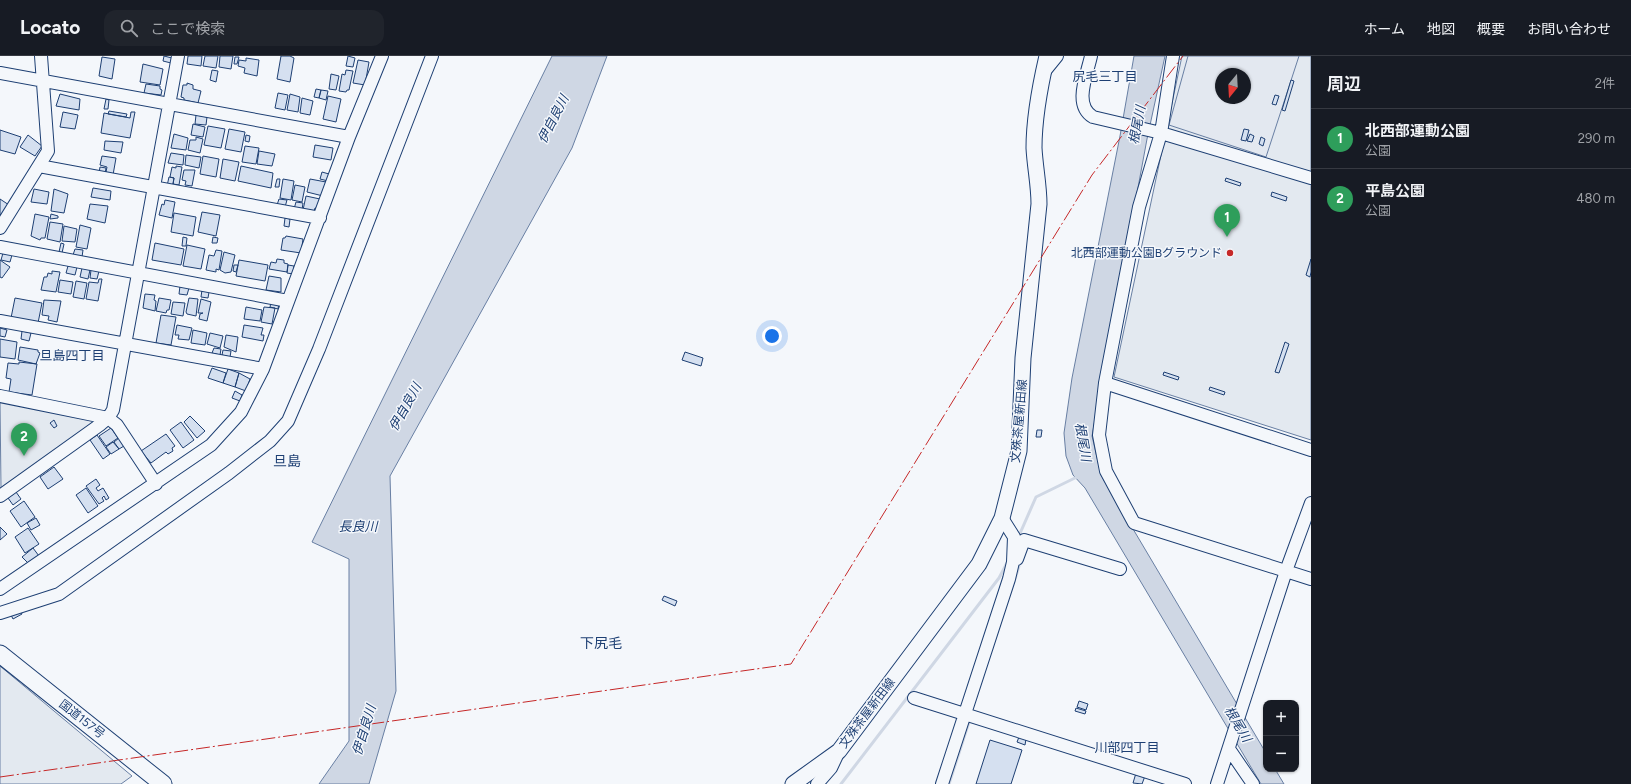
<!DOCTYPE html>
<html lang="ja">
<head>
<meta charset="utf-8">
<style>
  body { margin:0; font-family:Figtree,"Noto Sans JP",sans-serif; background:#20242c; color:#f1f3f6 }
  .controls { position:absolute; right:12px; bottom:12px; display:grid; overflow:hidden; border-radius:8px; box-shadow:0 1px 3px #0004 }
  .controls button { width:36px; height:36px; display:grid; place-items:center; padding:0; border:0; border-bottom:1px solid #363941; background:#171b24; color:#f1f3f6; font:20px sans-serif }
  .compass { position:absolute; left:1215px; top:12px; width:36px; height:36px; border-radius:50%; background:#171b24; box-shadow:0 1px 3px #0004; rotate:198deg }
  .you { position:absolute; left:772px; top:280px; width:14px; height:14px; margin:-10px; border:3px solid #fff; border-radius:50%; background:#1a73e8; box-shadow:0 0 0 6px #1a73e833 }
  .badge { display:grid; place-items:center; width:26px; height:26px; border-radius:50%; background:#d93025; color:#fff; font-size:13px; font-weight:700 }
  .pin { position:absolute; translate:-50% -33px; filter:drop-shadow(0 1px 2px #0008) }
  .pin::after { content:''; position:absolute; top:21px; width:14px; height:12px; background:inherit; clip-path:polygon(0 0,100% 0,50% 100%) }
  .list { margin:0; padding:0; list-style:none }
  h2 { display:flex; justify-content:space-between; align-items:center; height:52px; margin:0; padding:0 16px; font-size:17px }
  h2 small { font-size:13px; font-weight:400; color:#9ea1a6 }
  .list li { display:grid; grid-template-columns:26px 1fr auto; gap:12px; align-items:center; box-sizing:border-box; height:60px; padding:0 16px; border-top:1px solid #363941 }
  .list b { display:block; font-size:15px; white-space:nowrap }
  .list p { margin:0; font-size:13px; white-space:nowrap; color:#9ea1a6 }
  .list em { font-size:13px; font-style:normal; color:#9ea1a6 }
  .icon { flex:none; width:22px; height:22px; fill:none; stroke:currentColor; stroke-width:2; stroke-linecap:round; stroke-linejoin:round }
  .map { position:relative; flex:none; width:1311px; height:728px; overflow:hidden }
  header { display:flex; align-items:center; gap:24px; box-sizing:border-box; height:56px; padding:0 20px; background:#171b24; border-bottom:1px solid #363941 }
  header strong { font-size:19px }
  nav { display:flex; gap:22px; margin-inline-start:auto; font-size:14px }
  .search { width:280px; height:36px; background:#20242c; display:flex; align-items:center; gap:10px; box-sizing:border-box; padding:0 14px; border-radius:12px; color:#9ea1a6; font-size:15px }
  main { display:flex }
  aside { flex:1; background:#171b24 }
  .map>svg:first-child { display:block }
  .green { fill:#e3e9f0; stroke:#687fa3; fill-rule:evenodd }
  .parking { fill:#e3e8f0; stroke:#687fa3; fill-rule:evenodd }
  .water { fill:#cfd7e4; stroke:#687fa3 }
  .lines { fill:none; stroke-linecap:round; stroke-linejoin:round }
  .stream { stroke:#cfd7e4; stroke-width:3 }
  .building { fill:#d5e0f0; stroke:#1d3f73 }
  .minor-casing { stroke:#1d3f73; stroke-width:14 }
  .major-casing { stroke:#1d3f73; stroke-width:17 }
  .highway-casing { stroke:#1d3f73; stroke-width:19 }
  .minor { stroke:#f4f7fb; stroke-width:12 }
  .major { stroke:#f4f7fb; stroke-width:15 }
  .highway { stroke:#f4f7fb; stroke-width:17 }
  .power { stroke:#c62828; stroke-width:1; stroke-dasharray:14 3 2 3; stroke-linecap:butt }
  .poi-dot { fill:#c62828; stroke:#f4f7fb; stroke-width:1.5 }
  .labels { text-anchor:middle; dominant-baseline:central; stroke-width:3; stroke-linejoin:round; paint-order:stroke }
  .poi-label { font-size:12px; fill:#1d3f73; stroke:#f4f7fb; text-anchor:end }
  .street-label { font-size:12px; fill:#1d3f73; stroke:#f4f7fb }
  .neighbourhood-label { font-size:13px; fill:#1d3f73; stroke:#f4f7fb }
  .water-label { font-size:13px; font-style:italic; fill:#1d3f73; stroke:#f4f7fb }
  .quarter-label { font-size:14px; fill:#1d3f73; stroke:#f4f7fb }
</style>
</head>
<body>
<header>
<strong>Locato</strong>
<div class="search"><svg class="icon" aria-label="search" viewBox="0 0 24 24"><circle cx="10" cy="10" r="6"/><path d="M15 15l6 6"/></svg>ここで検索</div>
<nav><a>ホーム</a><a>地図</a><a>概要</a><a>お問い合わせ</a></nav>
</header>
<main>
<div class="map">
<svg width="1311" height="728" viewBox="0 0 1311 728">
  <rect width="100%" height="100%" fill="#f4f7fb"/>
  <!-- green -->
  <path class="green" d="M1182,0h129v384l-197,-63zM1221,18h24v24h-24z
    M0,345l94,18 2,4 -95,66z
    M0,610l132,110 -11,8h-121z"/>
  <!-- parking -->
  <path class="parking" d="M1188,0h111l-33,101 -97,-32zM1221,18h24v24h-24z"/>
  <!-- water -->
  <path class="water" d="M552,0h55l-35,92 -182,328 6,215 -27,93h-50l30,-43v-182l-37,-17z
    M1134,0h31l-18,83 -55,297 9,39 165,278v16h9l9,15h-23l-176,-296 -12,-13 -7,-19 -2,-23 8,-55 48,-242z"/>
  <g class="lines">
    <!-- stream -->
    <path class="stream" d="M1018,482l18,-41 43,-21
      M1015,523l4,-13 -2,-2
      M841,728l158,-206 9,-17
      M949,728l21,-65"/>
  </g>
  <!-- building -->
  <path class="building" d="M164,0l8,2 -1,5 -8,-2z
    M188,0h14l-1,10 -14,-2z
    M205,0h13l-2,12 -13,-2z
    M220,0h13l-2,13 -12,-2z
    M281,0h9l4,2 -4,24 -13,-3z
    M348,0l7,2 -2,9 -7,-1z
    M102,1l13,2 -3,20 -13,-3z
    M235,1h4l-2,7h-3z
    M246,2l13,2 -2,16 -13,-3 1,-5 -7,-2 1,-6 7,1z
    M358,4l11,2 -4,23 -12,-2z
    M143,8l20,5 -3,16 -20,-3z
    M212,14l6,1 -2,11 -6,-2z
    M346,14l7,1 -4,19h-2l-1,2 -7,-1 3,-17 3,1z
    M331,18l8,2 -3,14 -7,-1z
    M1291,24l3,1 -9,30 -3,-1z
    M187,27l6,2v4l8,2 -3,12 -14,-3v-2l-3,-1 2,-12h4z
    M146,28l14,2v3l2,1 -1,5 -17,-2z
    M316,33l5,1 -2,8 -5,-1z
    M321,34l7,1 -2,9 -7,-2z
    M278,37l10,2 -3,15 -10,-2z
    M60,38l20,5 -1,11 -23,-4z
    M290,38l10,3 -2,15 -11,-2z
    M1275,39l4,1 -3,9 -4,-1z
    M328,40l13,3 -5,23 -13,-3z
    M302,42l11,3 -3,14 -10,-2z
    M106,43l3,1 -1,9h-4z
    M109,55l18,3 -1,3 -18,-3z
    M63,56l15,3 -3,14 -15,-2z
    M131,56h4l-5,26 -29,-5 3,-20 26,5z
    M196,59l11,2 -1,8 -11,-1z
    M193,68l12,3 -2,10 -12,-2z
    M208,70l17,3 -4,19 -17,-3z
    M229,73l16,3 -4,20 -16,-3z
    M1244,73l5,1 -3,11 -5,-1z
    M0,74l21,7 -6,17 -15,-4z
    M174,78l14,4 -2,12 -15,-2z
    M1250,78l4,2 -2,6 -5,-1z
    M28,79l14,11 -7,10 -15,-9z
    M246,79l4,1 -1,6 -4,-1z
    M196,81l7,2 -3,14 -12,-3 2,-10h6z
    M1261,81l4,2 -2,7 -4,-2z
    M105,85l18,1 -2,11 -17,-3z
    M315,89l18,3 -2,12 -18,-3z
    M245,90l14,2 -3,16 -14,-2z
    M259,95l16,3 -3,12 -15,-2z
    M171,97l13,2 -1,10 -15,-2z
    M186,99l15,2 -2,11 -14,-3z
    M102,100l14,2 -3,17 -7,-3 1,-5 -7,-2z
    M203,100l16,3 -3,18 -16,-3z
    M223,103l16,3 -4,19 -15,-3z
    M176,110l6,1 -3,18 -6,-1 1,-6 -4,-1 2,-10 4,1z
    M241,110l32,7 -2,15 -33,-7z
    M100,111l6,1 -1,6 -6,-1z
    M184,114h11l-3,16 -7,-1 1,-4 -4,-1z
    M322,116l7,2 -1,7 -8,-2z
    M169,121l5,1 -1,6 6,2v2l-12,-2z
    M1226,122l15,5 -1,3 -15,-5z
    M277,123h3l-1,8h-4z
    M283,123l11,2 -3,19 -11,-2z
    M310,123l16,3 -3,14 -16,-4z
    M295,129l10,2 -3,15 -10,-2z
    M93,132l18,3 -1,9 -19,-3z
    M34,133l15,3 -2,12 -16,-2z
    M54,133l14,5 -4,19 -13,-2z
    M1272,136l15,5 -1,4 -15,-5z
    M306,140l14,3 -1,9h-4l-1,3 -11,-1z
    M0,143l9,6 -7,11 -2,-2z
    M279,143l8,1 -2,7 -8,-2z
    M165,144l10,2 -3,16 -13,-3 3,-11 2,1z
    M296,146l7,1 -1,7 -8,-1z
    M90,148l18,2 -3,17 -18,-4z
    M202,156l18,3 -4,21 -18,-4z
    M174,157l22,4 -3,19 -22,-4z
    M35,158l14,3 -4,21h-4l-1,2 -9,-4z
    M51,158l7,2v2l-8,1z
    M285,162l5,1 -1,8 -5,-1z
    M50,166l13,2 -3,18 -13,-3z
    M80,169l11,3 -4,21 -11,-2z
    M64,170l13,3 -2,13 -13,-1z
    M286,180l17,3 -2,14 -20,-3 2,-12h2z
    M183,181l4,1 -1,8h-4z
    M213,181l5,1 -1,5h-5z
    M61,187l3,1 -2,9 -3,-1z
    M155,187l29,6 -3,16 -29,-5z
    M187,189l18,4 -4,20 -18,-3z
    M75,193l8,1 -1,7 -9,-2z
    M216,194l6,1 -3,19 -3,-1v3l-10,-2 3,-15 5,1z
    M224,196l11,3 -4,17 -6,1 -5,-3z
    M3,197l9,2 -2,7 -9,-2z
    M277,203l7,1v3l4,1 -1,8 -18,-3 2,-7 5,1z
    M1311,203v13l-1,5 -4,-2z
    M0,204l10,7 -8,11 -2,-1z
    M239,204l29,5 -3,16 -29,-5z
    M234,209h4l-2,7 -3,-1z
    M288,209l6,1 -1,8 -6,-1z
    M68,210l9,1 -2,8 -9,-2z
    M82,212l8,2 -2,9 -8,-2z
    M91,214l8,1 -2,8 -7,-1z
    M52,215l8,1 -4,20 -15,-2 3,-13h3l1,-4 4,1z
    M269,220l12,2v14l-15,-2z
    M99,223h3l-4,22 -12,-2 3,-17 9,1z
    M60,224l13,2 -2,12 -13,-2z
    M76,225l11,2 -3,16 -11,-2z
    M180,230l9,2 -2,7 -8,-1z
    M202,234l7,2 -1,6 -7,-1z
    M145,238l10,1 -1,5 2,1 -1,10 -12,-3z
    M15,242l27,5 -4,20 -27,-5z
    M159,242l12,2 -2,10h-2l-1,3 -10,-2z
    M189,242l9,1 -2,17 -9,-2 -1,-2z
    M201,243l10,3 -4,19 -8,-2 1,-5 3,-1h-5z
    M44,244l17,1 -4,21 -9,-2 1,-4 -7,-1z
    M173,246l12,1 -2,13 -12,-2z
    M271,246l8,1 -1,6 -8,-2z
    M246,251l16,3 -2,11 -16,-2z
    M264,251l11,1 -3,16 -11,-2z
    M161,259l15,2 -5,28 -15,-2z
    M177,269l15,3 -3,12 -11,-1 1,-4h-4z
    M244,269l19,3 -2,7h3l-1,6 -21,-4z
    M0,272l7,2 -2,7 -5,-1z
    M193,274l14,3 -2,12 -14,-2z
    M22,275l9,2 -2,8 -8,-2z
    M210,277l13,3 -3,12 -13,-4z
    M226,279l12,2 -2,15 -12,-5z
    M0,283l17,3 -2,17 -15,-2z
    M1285,286l4,2 -10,29 -4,-1z
    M20,291l18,3v2l2,1 -4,11 -18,-4z
    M214,292l7,1 -1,6 -8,-2z
    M223,294l8,1 -1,6 -8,-2z
    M685,296l18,6 -2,8 -19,-6z
    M19,306l18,2 -5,31 -23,-3 2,-13 -5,-1 2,-15 11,1z
    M212,312l14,5 -3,10 -15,-5z
    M228,313l11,4 -4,14 -12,-4z
    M1164,316l15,5 -1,3 -15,-5z
    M239,317l11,6 -4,12 -11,-4z
    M1210,331l15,5 -1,3 -15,-5z
    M235,335l7,4 -2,6 -8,-3z
    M190,360l15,15 -8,7 -13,-16z
    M54,364l3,6 -3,2 -4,-5z
    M181,366l13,18 -11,8 -13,-18z
    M111,372l7,10 -12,8 -7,-10z
    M1037,374h5l-1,7h-5z
    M166,378l9,12 -3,2 1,3 -5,3 -2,-2 -15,11 -10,-12z
    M97,379l13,19 -7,5 -13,-19z
    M119,382l5,8 -5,3 -5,-7z
    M113,386l6,7 -8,5 -5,-7z
    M54,411l9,12 -15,10 -8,-12z
    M96,423l4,6 -4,3 2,3 5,-3 6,10 -3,2 -2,-4 -2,2 2,3 -5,3 -13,-18z
    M86,432l12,18 -10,7 -12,-18z
    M16,436l5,7 -8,6 -5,-7z
    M24,445l11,16 -14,10 -11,-16z
    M36,462l4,7 -9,5 -4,-7z
    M0,471l7,7 -7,6z
    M28,472l11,16 -14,9 -10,-16z
    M33,492l6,8 -11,7 -6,-6z
    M664,540l13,5 -2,5 -13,-6z
    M19,552l3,6 -9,5 -3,-6z
    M1079,645l9,3 -2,6 -9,-3z
    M1076,652l10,3 -1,3 -10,-3z
    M1019,681l7,2 -1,6 -8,-3z
    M990,684l32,10 -11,34h-35z
    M1136,717l9,3 -3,8 -9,-1z"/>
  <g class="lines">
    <!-- minor casing -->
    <g class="minor-casing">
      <path id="minor" d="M1091,0c-4,19 -18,49 2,61l68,16 150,45
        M1173,0l-12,77 -22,74 -34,176 -6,52 7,36 28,52 177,56
        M1044,16l13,-16
        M0,17l349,64
        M39,110l281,52
        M0,172l48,-77 -7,-95
        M0,191l288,54
        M0,265l263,48
        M1105,327l206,67
        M0,340l108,22 9,7 39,59
        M0,440l101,-72 7,-6 5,-8 65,-354
        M1017,503l7,-19 96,29
        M0,533l211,-144 30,-33 22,-43 86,-232 33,-81
        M0,557l59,-19 170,-121 41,-32 18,-20 31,-72 113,-293
        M914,642l271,86
        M1229,693l24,35
        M817,728l14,-16 8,-17
        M942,728l67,-205 4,-17 1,-25 -12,-19
        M1217,728l69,-213 25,-68"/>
    </g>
    <!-- major casing -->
    <g class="major-casing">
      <path id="major" d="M793,728l46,-33 140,-187 23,-46 17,-67 4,-93 16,-154c0,-19 -4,-37 -5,-56 0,-31 6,-62 13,-92"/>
    </g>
    <!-- highway casing -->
    <g class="highway-casing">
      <path id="highway" d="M0,598l163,130"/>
    </g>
    <!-- minor -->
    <use href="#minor" class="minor"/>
    <!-- major -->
    <use href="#major" class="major"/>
    <!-- highway -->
    <use href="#highway" class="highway"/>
    <!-- power -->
    <path class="power" d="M0,721l791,-113 301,-489 91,-119"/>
  </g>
  <!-- markers -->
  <circle class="poi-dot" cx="1230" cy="197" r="4"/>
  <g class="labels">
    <!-- poi labels -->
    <g class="poi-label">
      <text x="1222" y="197">北西部運動公園Bグラウンド</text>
    </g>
    <!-- street labels -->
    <g class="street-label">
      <text transform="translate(1019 365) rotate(-85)">文殊茶屋新田線</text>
      <text transform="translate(867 657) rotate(-53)">文殊茶屋新田線</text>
      <text transform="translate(82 663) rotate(38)">国道157号</text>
    </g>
    <!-- neighbourhood labels -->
    <g class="neighbourhood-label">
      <text x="1105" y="20">尻毛三丁目</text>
      <text x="72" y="299">旦島四丁目</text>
      <text x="1127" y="691">川部四丁目</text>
    </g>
    <!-- water labels -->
    <g class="water-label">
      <text transform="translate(553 63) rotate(-63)">伊自良川</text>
      <text transform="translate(1137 69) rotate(-79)">根尾川</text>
      <text transform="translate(405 351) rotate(-61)">伊自良川</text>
      <text transform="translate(1083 386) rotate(80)">根尾川</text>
      <text x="358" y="470">長良川</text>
      <text transform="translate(1238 668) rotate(59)">根尾川</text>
      <text transform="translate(364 674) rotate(-73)">伊自良川</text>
    </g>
    <!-- quarter labels -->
    <g class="quarter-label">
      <text x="287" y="405">旦島</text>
      <text x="601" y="587">下尻毛</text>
    </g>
  </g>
</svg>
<div class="controls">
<button>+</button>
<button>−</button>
</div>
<svg class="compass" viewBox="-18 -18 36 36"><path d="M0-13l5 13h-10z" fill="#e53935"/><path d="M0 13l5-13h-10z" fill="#9ea1a6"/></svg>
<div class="you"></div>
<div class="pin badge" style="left:1227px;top:181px;background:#2e9e5b">1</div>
<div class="pin badge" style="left:24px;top:400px;background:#2e9e5b">2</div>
</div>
<aside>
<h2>周辺<small>2件</small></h2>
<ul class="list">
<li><span class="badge" style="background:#2e9e5b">1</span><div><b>北西部運動公園</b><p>公園</p></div><em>290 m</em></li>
<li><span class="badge" style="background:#2e9e5b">2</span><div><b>平島公園</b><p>公園</p></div><em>480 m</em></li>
</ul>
</aside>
</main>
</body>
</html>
